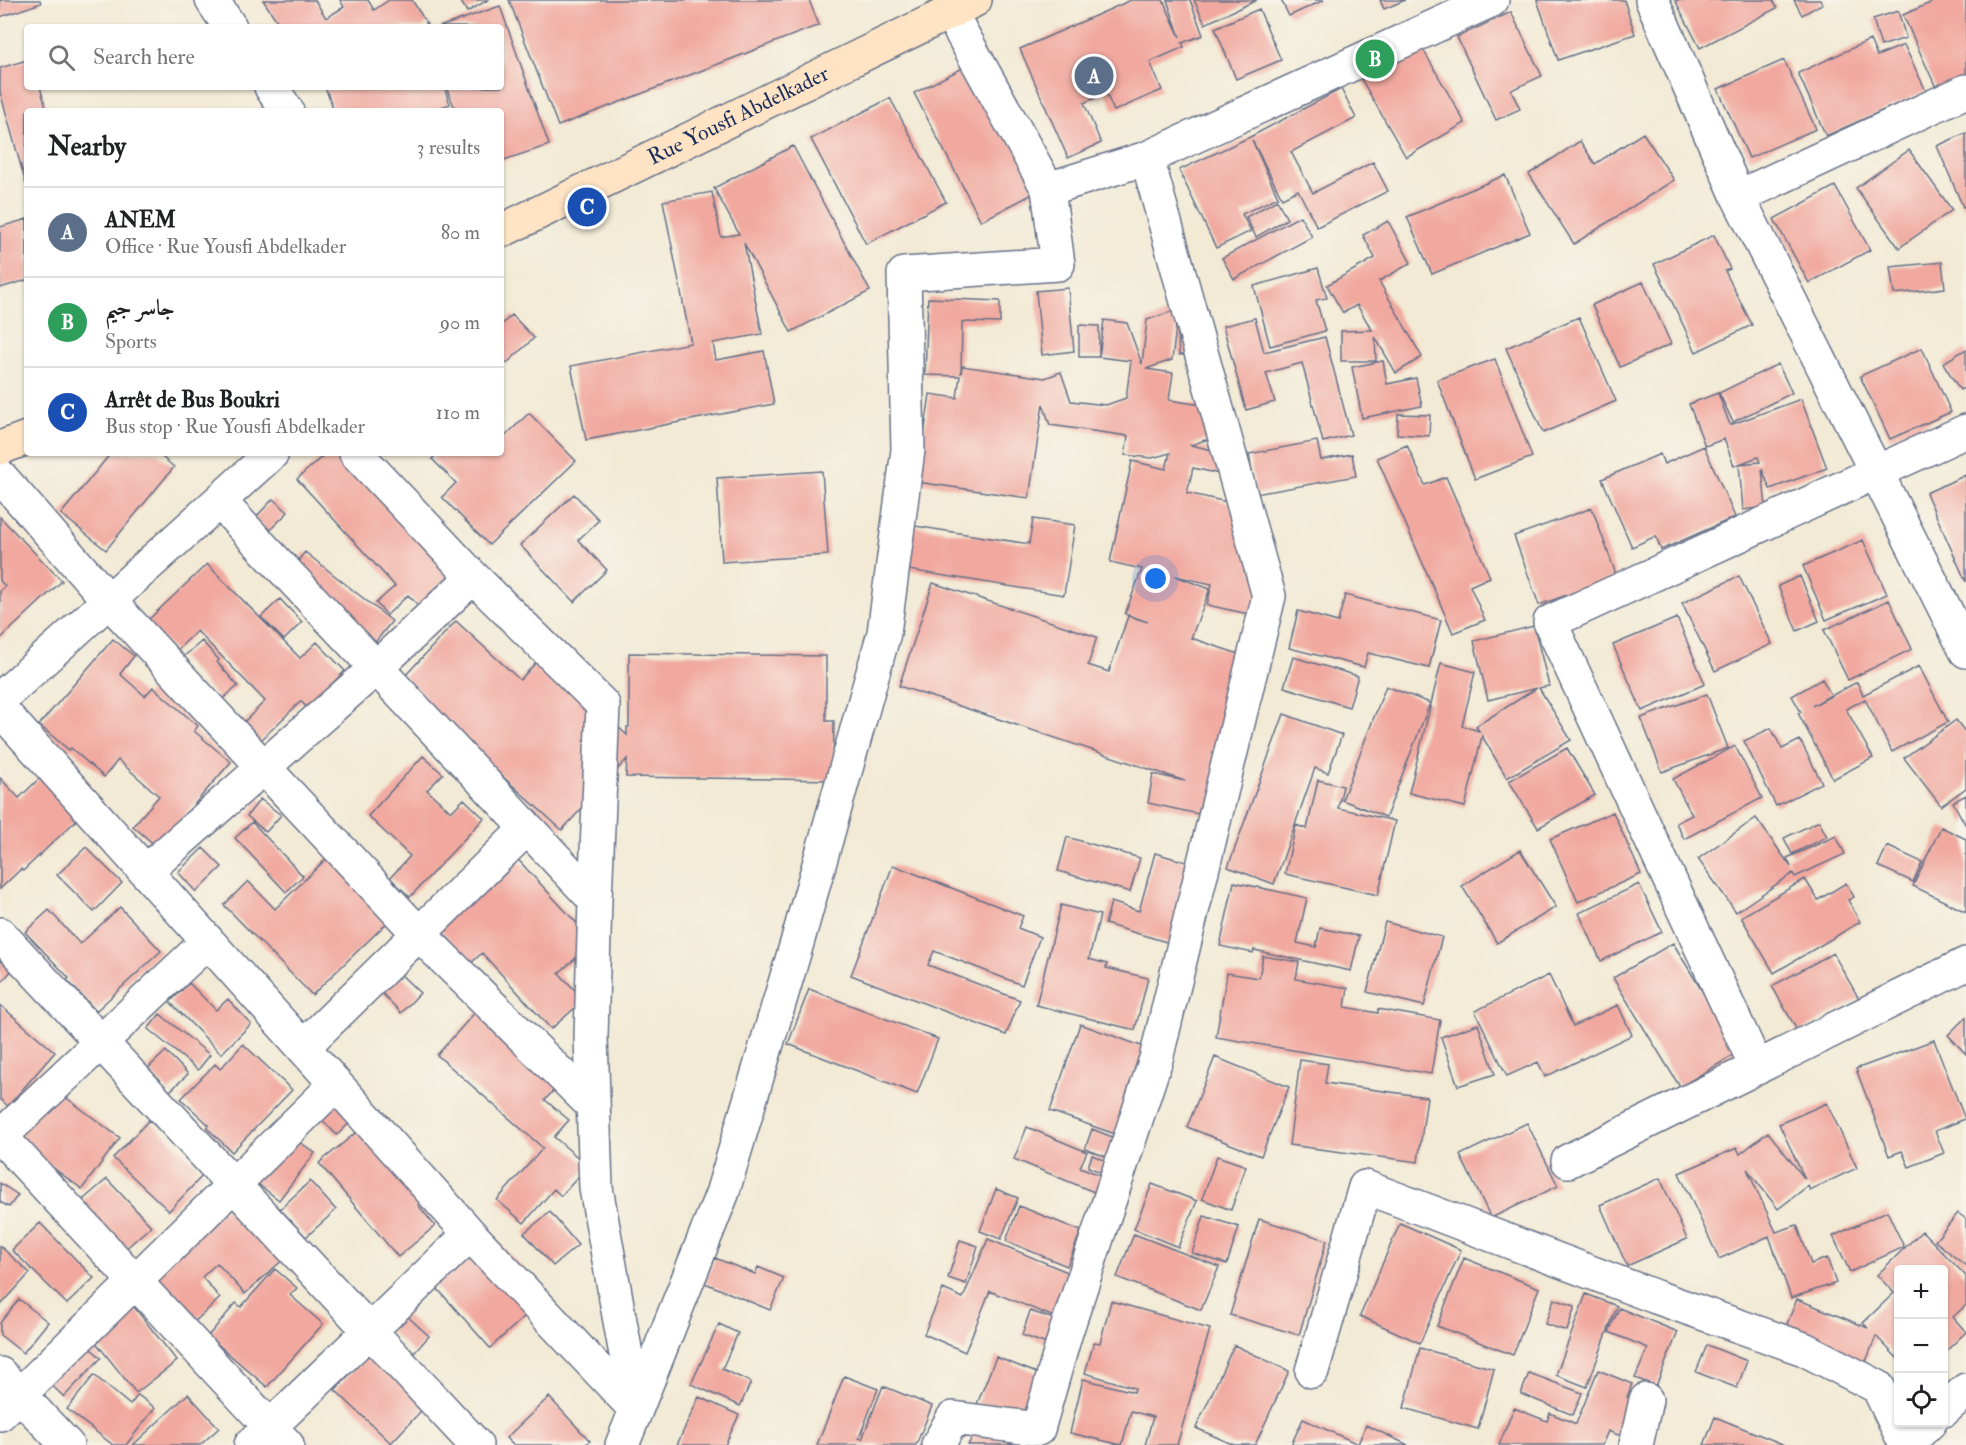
<!DOCTYPE html>
<html lang="en">
<head>
<meta charset="utf-8">
<style>
  body { margin:0; font-family:"IM FELL Double Pica",Amiri,serif; background:#f2f2f2; color:#202124 }
  .controls { position:absolute; right:18px; bottom:18px; display:grid; overflow:hidden; border-radius:6px; box-shadow:0 2px 4px #0004 }
  .controls button { width:54px; height:54px; display:grid; place-items:center; padding:0; border:0; border-bottom:2px solid #e0e0e0; background:#fff; color:#202124; font:30px sans-serif }
  .you { position:absolute; left:1156px; top:579px; width:21px; height:21px; margin:-15px; border:4px solid #fff; border-radius:50%; background:#1a73e8; box-shadow:0 0 0 9px #1a73e833 }
  .badge { display:grid; place-items:center; width:39px; height:39px; border-radius:50%; background:#b5179e; color:#fff; font-size:20px; font-weight:700 }
  .pin { position:absolute; translate:-50% -50%; border:3px solid #fff; box-shadow:0 2px 6px #0006 }
  .list { margin:0; padding:0; list-style:none }
  h2 { display:flex; justify-content:space-between; align-items:center; height:78px; margin:0; padding:0 24px; font-size:26px }
  h2 small { font-size:20px; font-weight:400; color:#757577 }
  .list li { display:grid; grid-template-columns:39px 1fr auto; gap:18px; align-items:center; box-sizing:border-box; height:90px; padding:0 24px; border-top:2px solid #e0e0e0 }
  .list b { display:block; font-size:22px; white-space:nowrap }
  .list p { margin:0; font-size:20px; white-space:nowrap; color:#757577 }
  .list em { font-size:20px; font-style:normal; color:#757577 }
  .icon { flex:none; width:33px; height:33px; fill:none; stroke:currentColor; stroke-width:2; stroke-linecap:round; stroke-linejoin:round }
  .map { position:relative; flex:none; width:1966px; height:1445px; overflow:hidden }
  .search { position:absolute; background:#fff; box-shadow:0 2px 4px #0004; left:24px; top:24px; width:480px; height:66px; display:flex; align-items:center; gap:15px; box-sizing:border-box; padding:0 21px; border-radius:6px; color:#757577; font-size:22px }
  .panel { position:absolute; background:#fff; box-shadow:0 2px 4px #0004; left:24px; top:108px; width:480px; height:348px; border-radius:6px }
  .map>svg:first-child { display:block }
  .building { fill:#f1a89f }
  .lines { fill:none; stroke-linecap:round; stroke-linejoin:round }
  .street-casing { stroke:#667088; stroke-width:36 }
  .secondary-casing { stroke:#667088; stroke-width:36 }
  .street { stroke:#fff; stroke-width:33 }
  .secondary { stroke:#fee4c5; stroke-width:33 }
  .labels { text-anchor:middle; dominant-baseline:central; stroke-width:5; stroke-linejoin:round; paint-order:stroke }
  .street-label { font-size:22px; fill:#1b2f5e; stroke:#f7f3e8 }
</style>
</head>
<body>
<div class="map">
<svg width="1966" height="1445" viewBox="0 0 1966 1445">
  <rect width="100%" height="100%" fill="#f7f3e8"/>
  <filter id="ink" filterUnits="userSpaceOnUse"><feTurbulence type="fractalNoise" baseFrequency=".0167" numOctaves="2"/><feDisplacementMap in="SourceGraphic" scale="12" xChannelSelector="R" yChannelSelector="G"/><feConvolveMatrix kernelMatrix="1 2 1 2 8 2 1 2 1" color-interpolation-filters="sRGB"/></filter>
  <filter id="wash" filterUnits="userSpaceOnUse"><feTurbulence type="fractalNoise" baseFrequency=".008" numOctaves="4" result="noise"/><feDisplacementMap in="SourceGraphic" scale="24" xChannelSelector="R" yChannelSelector="G"/><feGaussianBlur stdDeviation="1.35" result="paint"/><feColorMatrix in="noise" values="0 0 0 0 0 0 0 0 0 0 0 0 0 0 0 0 0 1.4 0 .05"/><feComposite in="paint" operator="in"/></filter>
  <g filter="url(#wash)">
    <rect width="100%" height="100%" fill="#f2ead5"/>
    <g id="blocks">
      <!-- building -->
      <path class="building" d="M0,0h40l1,3 -41,14z
        M263,0h52l11,18 18,-11 -4,-7h28l6,10 15,-10h23l15,24 -5,3h-141z
        M460,0h28l-21,12z
        M509,0h300l10,25 -261,101z
        M1131,0h32l17,37 -13,-37h23l13,35 -21,8 2,4 -34,15 12,28 -48,21 -8,-18 -22,10 17,40 -33,15 -48,-109z
        M1194,0h63l-52,24z
        M1281,0h43l-35,16z
        M1380,0h25l-21,9z
        M1537,0h87l11,34 -77,26z
        M1675,0h98l4,8 -77,40z
        M1794,0h26l2,4 -20,11z
        M1937,0h29v82l-27,12 -36,-79z
        M500,6l49,139 -48,16v-50h-45l-10,-24h55v-60h-62z
        M1259,9l22,51 -45,19 -21,-51z
        M1898,11l8,27 -25,8 -8,-27z
        M1511,12l31,64 -31,14 9,19 -24,11 -39,-83z
        M1870,40l7,16 27,-11 22,46 -100,45 -28,-63z
        M1420,44l45,79 -59,34 -46,-80z
        M988,55l66,128 -73,38 -67,-128z
        M27,60v27h13l7,24h-20l-1,73 -26,-92v-24z
        M1784,60l32,69 -67,29 -31,-69z
        M325,87h119l6,17 -20,7h-96z
        M1341,89l15,29 -65,34 22,41 60,-31 15,29 -71,36 -19,-37 -16,8 -30,-58 26,57 -36,17 9,17 -35,17 -37,-78 71,-33z
        M890,98l56,104 -80,42 -55,-105z
        M1643,133l31,47 -100,64 -45,-70 51,-33 15,23z
        M1966,133v73l-3,1 -26,-61z
        M793,146l77,145 -79,41 -47,-89 18,91 -49,9 3,17 48,-9 10,53 -188,36 -15,-74 120,-23 -28,-142 49,-9 9,45 18,-3 -25,-46z
        M1909,150l43,60 -53,38 -43,-60z
        M1505,175l25,58 -98,41 -25,-57z
        M1835,186l35,64 -61,33 -35,-64z
        M1277,200l10,19 -31,18 -10,-20z
        M1300,216l12,21 -78,42 -12,-21z
        M27,219v61l-27,8v-61z
        M1388,221l23,42 -32,18 43,76 -26,16 -21,-36 1,24h-35v-30l31,-1 -15,-25 -14,8 -16,-28 48,-27 -12,-23z
        M1714,235l16,34 -5,2 27,54 -56,27 -42,-88z
        M1942,262l3,26 -51,6 -4,-27z
        M1318,268l9,30 -11,2 9,31 -55,15 -16,-60z
        M1643,282l28,62 -51,23 -28,-62z
        M1068,288l6,63 -32,4 -6,-64z
        M928,298l72,3v22l-38,-1 -1,52 1,-8 83,12 16,-6 10,29 35,4 20,-7 5,-37 -32,-4 5,-37 23,3 15,41 5,-44 32,-11 -1,3 30,-1 2,43 -31,1 -2,-36 -5,41 -26,9 27,4 -4,27 53,8 -4,35 -13,-3 -14,5 43,10 -5,21 -36,-8 -6,25 62,14 21,35 -17,73 -46,-10 5,-21 -37,-8 35,13 -19,49 66,22 -40,158 -69,-15 5,-29 32,7 -286,-95 34,-103 164,54 -9,28 21,7 19,-56 20,6 -23,-8 17,-45 -32,-7 22,-101 34,8 4,-16 -18,5 -27,-3 3,-19 -78,-11 -7,-21 -14,94 -112,-16 13,-88 27,4 3,-22 -35,-1z
        M512,315l22,23 -27,25 -6,-6v-32z
        M1579,317l37,84 -73,32 -37,-85z
        M1255,318l9,34 61,-15 26,98 -28,7 -21,-79 -36,10 9,29 -29,8 -23,-84z
        M1079,325l20,1v31h-20z
        M1922,348l29,64 -61,27 -30,-63z
        M1966,349v38l-6,3 -17,-27z
        M1495,359l37,98 -57,22 -38,-99z
        M1383,361l4,23 29,-6 6,28 -60,12 -10,-51z
        M1778,364l14,29 -59,29 -14,-29z
        M1718,393l12,32 71,-26 26,69 -57,21 -8,-20 4,38 -23,3 -4,-46 21,-2 -2,-5 -24,9 -10,-27 -19,7 -16,-42z
        M529,413l47,48 -87,84 -47,-48 14,-14 -24,-24 6,-6h63v-13z
        M1398,414l32,1 -1,21 -32,-2z
        M1317,441l4,19 31,-6 4,22 -100,18 -7,-40z
        M1407,445l18,40 21,-8 44,100 -20,9 15,34 -32,13 -76,-175z
        M1704,446l31,71 -74,33 -5,-14 -24,11 -30,-68 58,-25 4,10z
        M111,453h46l17,14 -68,83 -45,-36z
        M326,453h43l98,106 -49,46 -10,-10 -21,20 -11,-12 19,-17 -98,-107z
        M822,471l6,84 -106,7 -5,-84z
        M1966,475v107l-40,-89z
        M574,494l25,26 -21,20 29,30 -33,32 -54,-57z
        M273,499l15,13 -20,20 -14,-13z
        M1592,508l25,69 -78,28 -25,-69z
        M0,517l62,64 -62,58v-48l5,-5 -5,-5z
        M1033,519l42,6 -11,70 -162,-26 7,-44 120,19z
        M1863,540l24,54 -61,26 -23,-54z
        M305,552l87,69 -19,24 -81,-77z
        M207,564l93,94 17,-16 28,29 -38,37 -6,-7 -43,42 -17,-18 24,-24 -68,-70 -22,21 -29,-30z
        M1739,576l33,68 -57,27 -33,-68z
        M1800,576l19,45 -22,10 -19,-45z
        M1345,595l96,25 -12,48 -61,-15 -4,14 -75,-19 9,-37 40,11z
        M280,599l22,23 -18,18 -23,-23z
        M1889,600l23,49 -64,31 -24,-50z
        M1677,618l28,66 -63,27 -29,-66z
        M456,621l64,59 21,-23 86,78v-8h2v-74l197,3v65h8l-1,59 -207,-3 1,-18 -65,71 -100,-90 -43,-35 7,-8 -22,-20z
        M1534,626l15,60 -10,2 32,52 -64,38 -25,-42 -17,71 -56,-14 32,-130 34,9 -13,54 17,5 -3,-5 61,-38 -49,12 -14,-59z
        M113,639l21,17 -14,18 25,22 8,-9 45,39 -4,5 37,31 -74,85 -24,-21 26,-30 -41,-36 -14,17 -33,-29 -2,2 -30,-25z
        M202,641l17,19 -2,2 21,24 -18,15 -38,-43z
        M1293,657l65,19 -9,31 -65,-20z
        M1919,666l29,56 -56,30 -27,-53 -19,10 27,49 -40,21 -35,-66 3,-1 -9,-16 30,-17 9,16 -19,11 45,-24 6,13z
        M1386,686l44,17 -44,114 -44,-17z
        M1707,694l21,54 -66,24 -21,-54z
        M1284,714l58,21 -14,38 -13,-5 -41,116 -46,-17z
        M1956,720l10,13v55l-25,18 -37,-48z
        M1771,728l11,21 18,-9 22,43 -46,23 -32,-65z
        M1735,746l27,52 -78,41 -8,-16 16,-8 -19,-36z
        M1567,748l28,47 -57,33 -29,-47z
        M423,756l20,18 -16,16 24,22 13,-13 20,19 -74,79 -20,-19 20,-22 -42,-40z
        M48,770l40,39 -65,62 -2,-2 -21,20v-111l19,20z
        M1318,780l25,6 -5,22 57,13 -17,74 -93,-21 11,-49 11,4z
        M1966,795v31l-13,-24z
        M260,799l21,16 -15,17 -19,-16z
        M1613,812l28,62 -63,28 -28,-63z
        M1756,818l35,49 -4,-9 49,-22 9,18 -50,23 -2,-4 -57,39 -38,-53z
        M1819,821l8,16 -35,17 -8,-16z
        M252,822l51,54 -17,16 -51,-54z
        M1941,827l25,12v73l-53,-26z
        M1067,837l73,21 -10,34 -72,-21z
        M1887,846l35,16 -9,20 -35,-16z
        M86,847l36,36 -28,29 -37,-37z
        M203,848l19,19 -26,25 -18,-20z
        M1520,850l36,57 -59,36 -35,-57z
        M511,852l83,90 -35,31 25,27 -33,29 -69,-76 -11,10 -38,-41z
        M332,853l61,64 -81,78 -88,-90 24,-24 27,28z
        M1155,853l55,16 -23,79 -82,-24 6,-22 28,9z
        M893,865l130,51 -5,12 22,9 -18,48 -88,-34 -6,14 92,35 -14,35 -155,-60z
        M1805,879l13,21 28,-17 8,14 -6,3 12,22 -86,51 -33,-56z
        M1234,882l73,16 -10,45 19,4 4,-19 39,8 -8,35 -97,-21 -1,3 -33,-7z
        M1639,884l23,48 -61,29 -22,-48z
        M1061,905l39,10 -11,44 18,5 -1,4 42,10 -13,52 -99,-25z
        M120,907l41,44 -65,60 -29,-31 2,-2 -44,-46 24,-22 31,34z
        M1385,922l57,15 -18,69 -57,-14z
        M1673,943l66,109 -59,35 -67,-109z
        M0,948l18,15 -18,21z
        M1833,953l26,46 -61,33 -26,-46z
        M1263,956l36,6 -3,17 52,9 -3,19 33,6v-4l62,11 -9,54 -215,-37 11,-64 32,5z
        M396,970l24,23 -19,20 -23,-24z
        M1549,975l24,51 45,-21 14,30 -87,42 -7,-15 -31,14 -32,-65z
        M189,983l27,27 12,-11 23,25 -30,30 -51,-52z
        M809,989l129,50 -21,55 -129,-50z
        M0,1005l55,47 -47,54 -8,-7z
        M479,1008l83,73 -17,19 24,20 -15,17 34,29 -27,30 -7,-7 -30,34 -27,-23 46,-52 -106,-93z
        M160,1014l50,41 -12,15 -50,-41z
        M1966,1017v37l-18,-19z
        M1080,1024l67,24 -32,86 -65,-23z
        M1478,1024l17,50 -37,12 -17,-49z
        M1934,1040l31,79 -30,12 9,22 -35,14 -7,-16 -13,5 -33,-87z
        M243,1044l49,46 -60,62 -25,-24 2,-3 -28,-26 34,-35 5,5z
        M166,1051l22,23 -19,18 -22,-23z
        M1215,1057l74,30 -28,69 -74,-29z
        M1300,1060l28,4 -3,19 102,14 -9,65 -129,-17z
        M52,1087l68,51 -38,51 -68,-50z
        M339,1092l21,21 -23,22 -21,-21z
        M1827,1103l30,65 -47,22 -2,-4 -30,23 -31,-40 29,63 21,-7 14,39 16,-6 9,25 -45,15 -22,-62 -50,23 -40,-86 58,-25 3,6 28,-22 37,47 -26,-55z
        M149,1120l56,53 -36,38 -56,-53z
        M370,1121l61,74 -13,10 17,21 -37,31 -79,-94z
        M1527,1123l31,63 -67,32 -31,-63z
        M1027,1127l60,25 -7,15 37,15 -6,17 -97,-40z
        M1092,1129l33,13 -7,19 -33,-12z
        M290,1135l25,18 -36,47 -25,-19z
        M1092,1155l24,10 -5,11 -23,-9z
        M1217,1156l29,10 -15,44 -29,-11z
        M1660,1178l27,61 -60,27 -27,-61z
        M107,1179l44,47 -30,27 -44,-48z
        M310,1181l26,29 -30,27 -26,-28z
        M0,1183l18,12 -9,12 -9,-5z
        M1152,1184l45,17 -19,46 -44,-18z
        M996,1189l22,9 -17,41 -21,-8z
        M236,1200l51,56 -42,38 -28,-31 -15,14 18,21 -31,29 -46,-51z
        M1019,1206l62,25 -14,35 -61,-25z
        M1887,1211l17,36 -54,25 -17,-36z
        M550,1212l28,33 -25,21 -29,-33z
        M1958,1213l8,6v47l-31,-25z
        M1204,1216l35,11 -12,37 -35,-11z
        M1259,1219l68,21 -28,95 -69,-20z
        M40,1223l54,55 -27,26 -55,-54z
        M1400,1223l61,27 -41,93 -60,-27z
        M1922,1231l44,45v29l-13,12 13,15 -22,21v-83h-46v89l-22,-23 -11,28 -81,-33 13,-32 71,29 -5,-5 31,-30 -17,-18z
        M1134,1234l85,33 -18,43 -84,-33z
        M492,1235l55,61 -57,52 -55,-62z
        M988,1239l94,39 -18,43 -74,-30 -25,61 -41,-18 19,-45 20,9z
        M960,1240l18,6 -12,38 -18,-6z
        M0,1246l30,27 -30,33z
        M715,1258l40,16 3,-7 26,11 -14,32 -65,-27z
        M1464,1258l75,30 -26,67 -76,-29z
        M275,1269l22,19 -7,7 33,29 -56,63 -59,-51 28,-33 5,4z
        M1586,1294l31,12 -30,81 -31,-12z
        M127,1298l50,63 -41,32 -50,-63z
        M19,1299l29,23 -25,31 -23,-18v-12z
        M1554,1299l21,7 -8,25 -22,-7z
        M1111,1301l99,28 -33,116h-32l8,-28 -22,-6 -9,34 -52,-12 13,-54 51,13 1,-4 -50,-15 9,-31 6,1z
        M1619,1308l59,24 -22,54 -21,-8 13,-30 -39,-16z
        M1030,1311l39,13 -9,25 -38,-14z
        M405,1314l24,22 -15,17 -24,-22z
        M719,1324l19,9 -16,36 29,13 -11,24 -49,-22z
        M76,1335l25,23 -37,39 -24,-23z
        M1234,1345l55,26 -34,74h-21l-38,-17z
        M1707,1345l40,16 -10,27 -41,-16z
        M375,1347l57,52 -41,44 -56,-53z
        M1420,1348l74,21 -16,60 -74,-21z
        M996,1357l56,22 -19,47 -56,-22z
        M1598,1370l34,14 -5,13 31,12 -14,36 -36,-14 -6,14h-103l15,-37 33,13 3,-8 26,11z
        M1529,1373l53,20 -9,22 -52,-21z
        M94,1375l36,30 8,-10 17,13 -29,37h-13l-46,-36z
        M844,1376l34,13 -19,49 3,1 21,-53 49,20 -16,39h-99z
        M188,1394l31,34 -19,17h-67z
        M549,1397l41,44 -5,4h-72l-7,-7z
        M699,1397l40,18 -14,30h-48z
        M1715,1417l70,28h-81z
        M1303,1419l55,25 8,-19 42,20h-117z
        M977,1428l36,17h-45z"/>
    </g>
  </g>
  <g filter="url(#ink)">
    <use href="#blocks" fill-opacity="0" stroke="#667088" stroke-width="1.5"/>
    <g class="lines">
      <!-- street casing -->
      <g class="street-casing">
        <path id="street" d="M212,0l18,27
          M1652,0l86,197 228,454
          M950,12l98,177 99,-31 345,-158
          M271,87l16,24
          M1738,197l228,-106
          M356,453l117,124 130,128 -8,195 -4,137 5,151 40,222 -14,35
          M0,476l109,125 310,333 174,172
          M219,501l376,399
          M0,699l272,-246
          M0,709l470,525 166,176 86,-216 75,-251 87,-310 24,-183 -4,-176 154,-10 -10,-75
          M146,871l230,-203 97,-91
          M0,934l476,511
          M303,1047l224,-219
          M1757,1068l-207,-446 416,-191
          M0,1136l287,309
          M0,1137l208,-196
          M1568,1161l398,-197
          M1312,1371l53,-184 291,110 148,52 74,38 28,58 24,-23
          M0,1374l67,71
          M1944,1410l22,-20
          M0,1414l336,-330
          M251,1445l219,-211
          M938,1445l15,-27 85,11 28,-97 90,-273 113,-463 -122,-438
          M1636,1445l10,-45"/>
      </g>
      <!-- secondary casing -->
      <g class="secondary-casing">
        <g id="secondary">
          <path id="s1" d="M501,231l474,-231"/>
          <path d="M0,448l27,-10"/>
        </g>
      </g>
      <!-- street -->
      <use href="#street" class="street"/>
      <!-- secondary -->
      <use href="#secondary" class="secondary"/>
    </g>
  </g>
  <g class="labels">
    <!-- street labels -->
    <g class="street-label">
      <text stroke="none"><textPath href="#s1" startOffset="264">Rue Yousfi Abdelkader</textPath></text>
    </g>
  </g>
</svg>
<div class="controls">
<button>+</button>
<button>−</button>
<button><svg class="icon" aria-label="locate" viewBox="0 0 24 24"><circle cx="12" cy="12" r="6"/><path d="M12 2v4M12 18v4M2 12h4M18 12h4"/></svg></button>
</div>
<div class="you"></div>
<div class="pin badge" style="left:1094px;top:76px;background:#5c6f8a">A</div>
<div class="pin badge" style="left:1375px;top:59px;background:#2e9e5b">B</div>
<div class="pin badge" style="left:587px;top:207px;background:#1a4fb4">C</div>
<div class="search"><svg class="icon" aria-label="search" viewBox="0 0 24 24"><circle cx="10" cy="10" r="6"/><path d="M15 15l6 6"/></svg>Search here</div>
<section class="panel">
<h2>Nearby<small>3 results</small></h2>
<ul class="list">
<li><span class="badge" style="background:#5c6f8a">A</span><div><b>ANEM</b><p>Office · Rue Yousfi Abdelkader</p></div><em>80 m</em></li>
<li><span class="badge" style="background:#2e9e5b">B</span><div><b>جاسر جيم</b><p>Sports</p></div><em>90 m</em></li>
<li><span class="badge" style="background:#1a4fb4">C</span><div><b>Arrêt de Bus Boukri</b><p>Bus stop · Rue Yousfi Abdelkader</p></div><em>110 m</em></li>
</ul>
</section>
</div>
</body>
</html>
